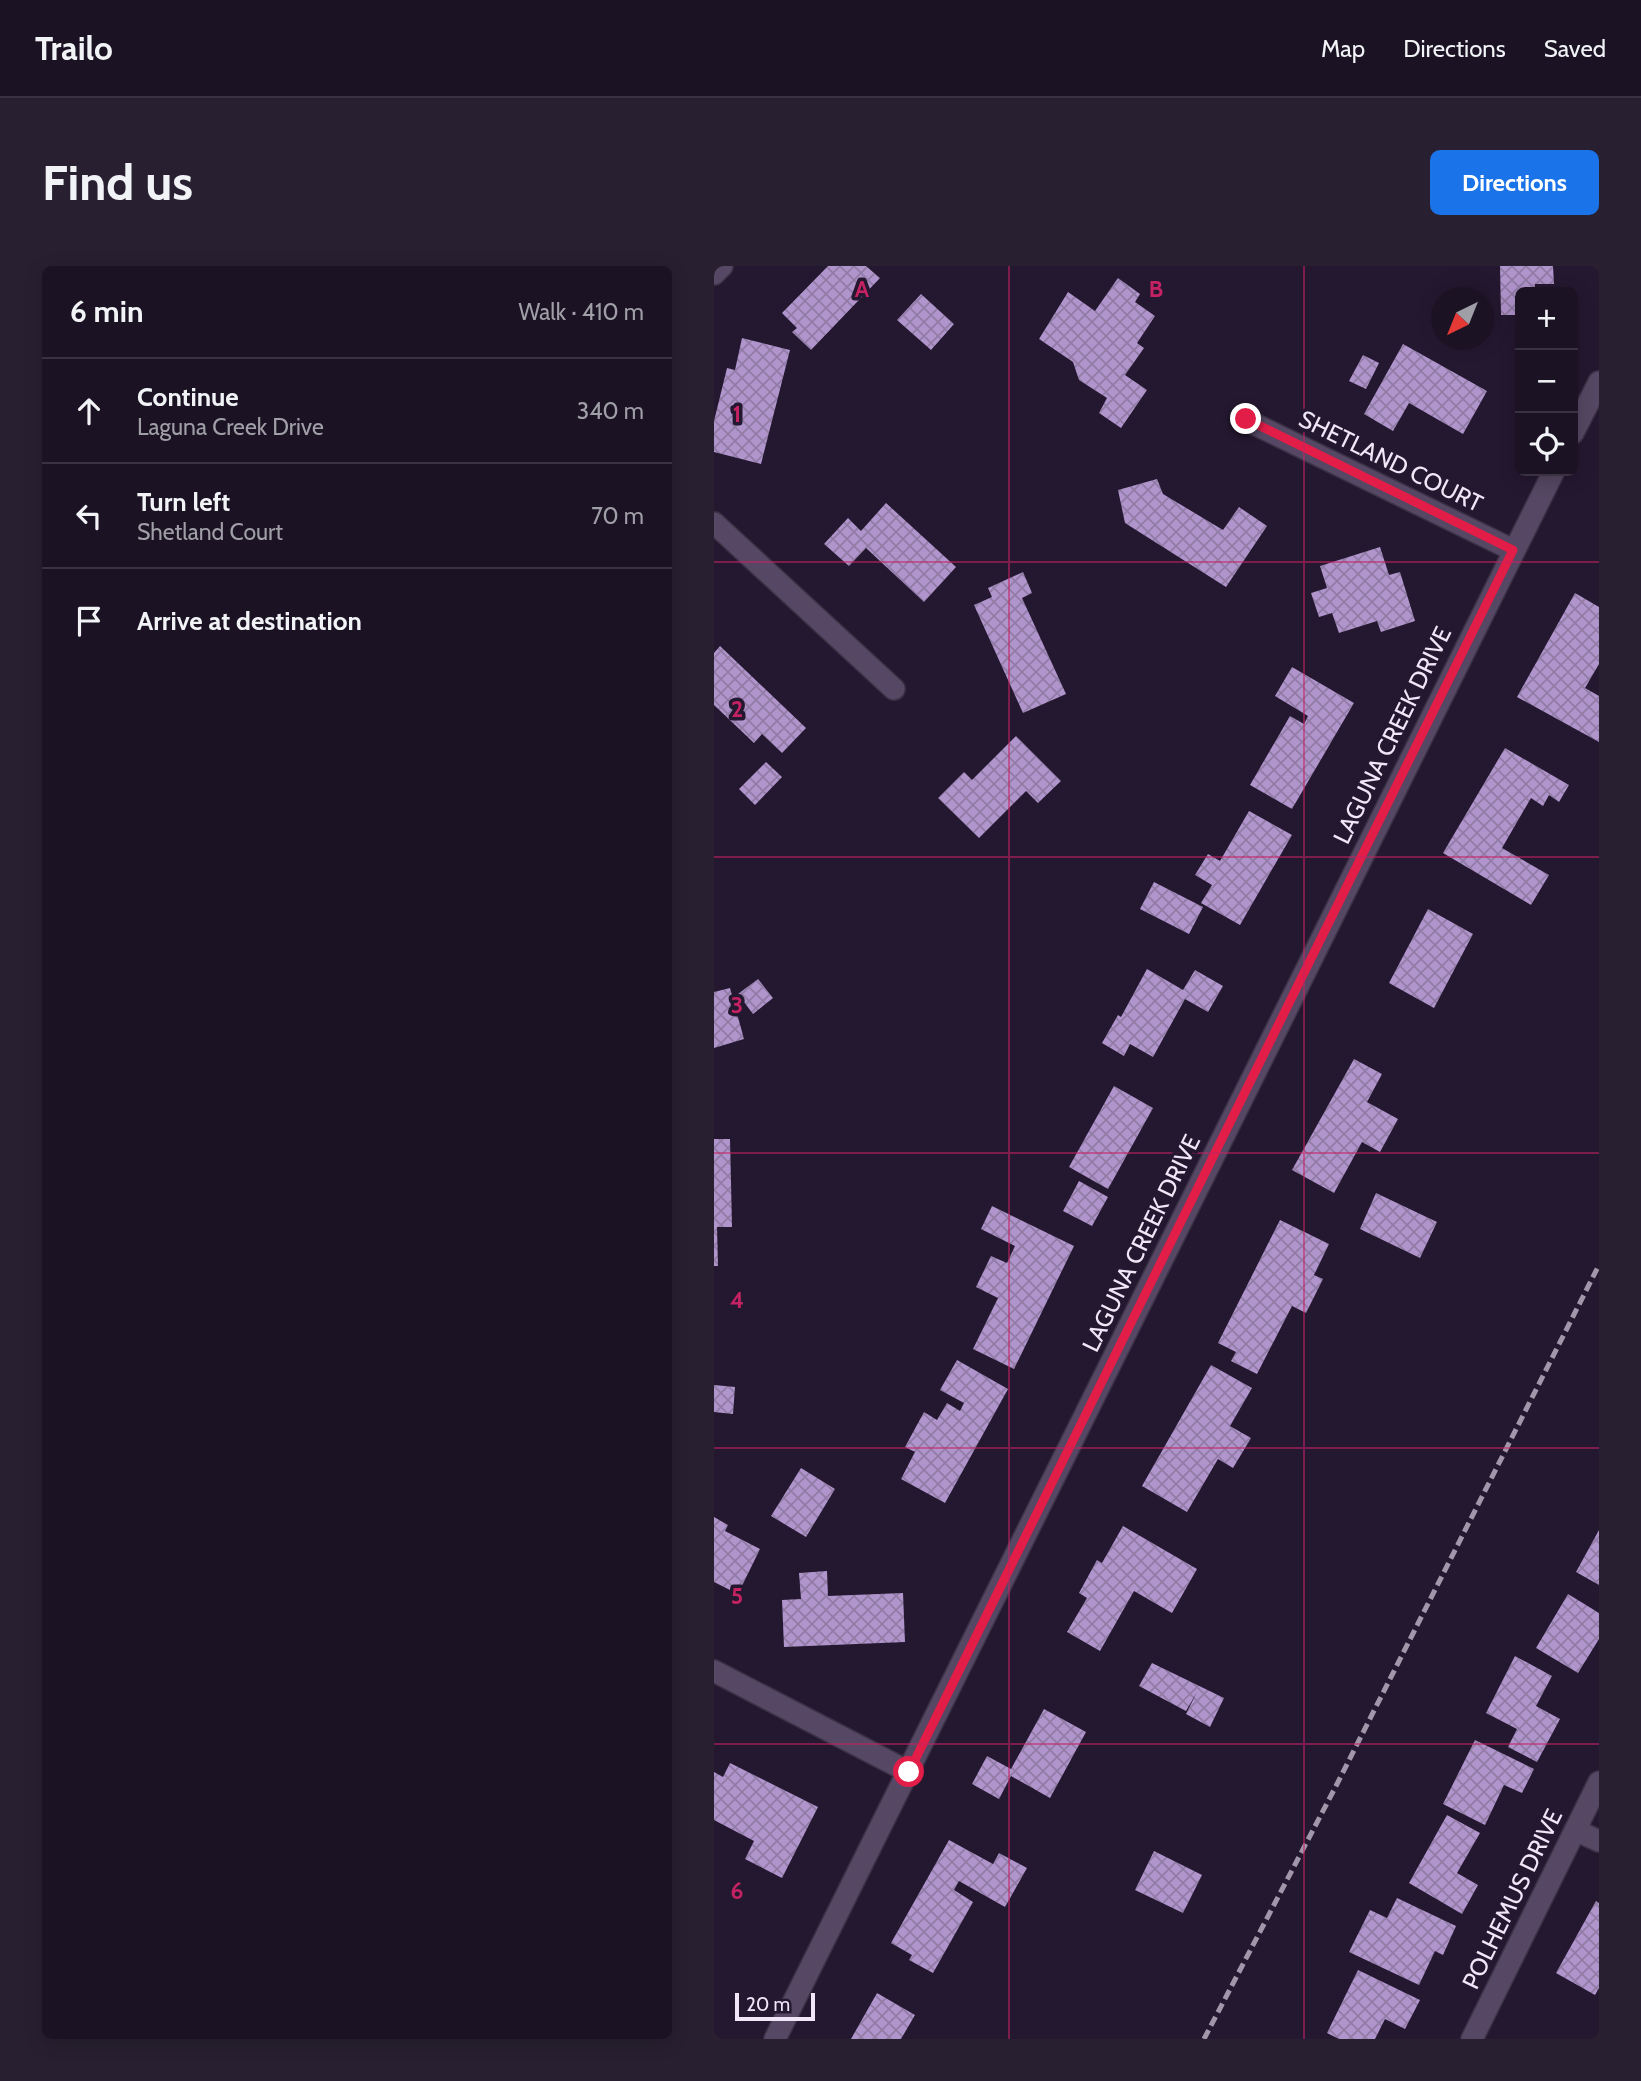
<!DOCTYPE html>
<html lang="en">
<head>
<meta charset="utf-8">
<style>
  body { margin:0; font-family:Cabin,sans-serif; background:#282031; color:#f1f3f6 }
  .controls { position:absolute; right:21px; top:21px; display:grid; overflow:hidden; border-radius:10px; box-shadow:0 4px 18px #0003 }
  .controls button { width:63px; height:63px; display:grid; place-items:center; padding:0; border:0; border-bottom:2px solid #393241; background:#1b1224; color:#f1f3f6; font:35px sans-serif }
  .compass { position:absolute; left:717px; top:21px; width:63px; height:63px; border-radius:50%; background:#1b1224; box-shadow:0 4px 18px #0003; rotate:223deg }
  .scale { position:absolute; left:21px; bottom:18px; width:80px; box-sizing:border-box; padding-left:7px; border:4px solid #efe7f8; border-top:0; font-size:19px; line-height:24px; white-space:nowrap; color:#efe7f8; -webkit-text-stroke:5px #241830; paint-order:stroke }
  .stop { position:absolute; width:21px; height:21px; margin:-16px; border:5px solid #e11d48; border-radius:50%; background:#fff }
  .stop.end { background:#e11d48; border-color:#fff; box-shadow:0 2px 7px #0008 }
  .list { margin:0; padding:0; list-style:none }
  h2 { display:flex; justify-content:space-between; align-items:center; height:91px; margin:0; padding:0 28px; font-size:30px }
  h2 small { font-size:23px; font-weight:400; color:#a09ea6 }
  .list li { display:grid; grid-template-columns:46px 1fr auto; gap:21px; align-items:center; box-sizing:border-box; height:105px; padding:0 28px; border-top:2px solid #393241 }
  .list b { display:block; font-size:26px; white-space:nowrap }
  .list p { margin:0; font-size:23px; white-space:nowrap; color:#a09ea6 }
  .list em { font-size:23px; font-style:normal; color:#a09ea6 }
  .icon { flex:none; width:38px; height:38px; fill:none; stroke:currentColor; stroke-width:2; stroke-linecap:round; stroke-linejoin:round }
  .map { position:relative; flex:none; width:885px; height:1773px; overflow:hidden; border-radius:10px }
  header { display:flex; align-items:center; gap:42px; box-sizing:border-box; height:98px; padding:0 35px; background:#1b1224; border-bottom:2px solid #393241 }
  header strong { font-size:33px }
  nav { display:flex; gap:38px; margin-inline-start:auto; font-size:24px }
  .intro { display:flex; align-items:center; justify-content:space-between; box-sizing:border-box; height:168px; padding:0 42px }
  h1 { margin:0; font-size:49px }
  .button { padding:18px 32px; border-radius:10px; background:#1a73e8; color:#fff; font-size:24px; font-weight:700 }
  main { display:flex; gap:42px; padding:0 42px }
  aside { flex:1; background:#1b1224; border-radius:10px; box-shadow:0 4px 18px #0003 }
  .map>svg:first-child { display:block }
  .building { fill:url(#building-cross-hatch) }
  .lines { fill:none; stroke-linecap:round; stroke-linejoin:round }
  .street-casing { stroke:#3b3145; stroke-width:24 }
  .street { stroke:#564864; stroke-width:21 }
  .rail { stroke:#a197ab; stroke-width:5; stroke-dasharray:10 5; stroke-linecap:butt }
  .route { stroke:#e11d48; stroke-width:9 }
  .grid { fill:none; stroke:#c42263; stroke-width:2; stroke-opacity:0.55 }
  .labels { text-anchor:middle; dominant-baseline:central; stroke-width:7; stroke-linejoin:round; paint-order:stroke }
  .street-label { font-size:24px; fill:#efe7f8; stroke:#241830 }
  .grid-label { font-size:23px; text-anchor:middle; font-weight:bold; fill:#c42263; stroke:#241830; stroke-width:7; stroke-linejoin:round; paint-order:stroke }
</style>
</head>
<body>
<header>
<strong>Trailo</strong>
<nav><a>Map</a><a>Directions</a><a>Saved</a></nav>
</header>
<div class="intro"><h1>Find us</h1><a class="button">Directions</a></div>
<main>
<aside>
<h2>6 min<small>Walk · 410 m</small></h2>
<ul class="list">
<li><svg class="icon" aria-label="ahead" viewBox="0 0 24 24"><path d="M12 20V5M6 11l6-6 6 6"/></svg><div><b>Continue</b><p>Laguna Creek Drive</p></div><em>340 m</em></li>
<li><svg class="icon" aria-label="left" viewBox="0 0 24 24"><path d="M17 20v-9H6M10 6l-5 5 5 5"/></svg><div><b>Turn left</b><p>Shetland Court</p></div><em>70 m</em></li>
<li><svg class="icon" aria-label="arrive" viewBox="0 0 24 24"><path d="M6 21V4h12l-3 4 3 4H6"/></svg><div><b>Arrive at destination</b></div></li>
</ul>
</aside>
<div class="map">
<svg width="885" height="1773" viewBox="0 0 885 1773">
  <defs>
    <pattern id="building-cross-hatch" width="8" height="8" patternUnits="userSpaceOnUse" patternTransform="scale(1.75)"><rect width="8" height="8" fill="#b094cc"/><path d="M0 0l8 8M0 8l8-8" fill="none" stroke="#917ca5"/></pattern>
  </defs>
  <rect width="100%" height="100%" fill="#241830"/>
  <!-- building -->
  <path class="building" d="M114,0h38l14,12 -69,72 -19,-18 5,-4 -15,-15z
    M786,0h53l1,18h-19v8h-15v23h-19z
    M404,12l22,16 -5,8 20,14 -18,27 7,5 -19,27 22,15 -26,38 -22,-15 8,-15 -28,-18 -6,-18 -34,-23 29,-47 27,19z
    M207,28l33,30 -23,26 -34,-30z
    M28,72l48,12 -29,114 -47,-12v-31l13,-53 8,2z
    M689,78l84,47 -24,43 -54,-31 -16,28 -29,-17z
    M649,89l16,8 -13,26 -17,-8z
    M443,213l6,15 60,36 16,-23 28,19 -41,61 -101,-64 -7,-33z
    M172,237l70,64 -32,35 -58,-54 -17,18 -25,-22 24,-26 13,13z
    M666,281l9,28 11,-3 15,49 -34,11 -4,-11 -38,12 -7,-20 -13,4 -8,-24 16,-5 -7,-22z
    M309,306l9,21 -10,5 44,96 -43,19 -49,-108 18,-8 -4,-9z
    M861,327l24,14v57l-14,24 14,8v46l-82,-45z
    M6,380l86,82 -24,25 -20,-19 -8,9 -40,-38v-52z
    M578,401l62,36 -62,106 -42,-24 40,-69 14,8 4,-8 -33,-20z
    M302,470l45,45 -23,22 -12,-12 -47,47 -41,-40 26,-26 8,8z
    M791,482l64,37 -10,17 -10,-7 -6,11 -12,-8 -29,50 47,27 -18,30 -88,-52z
    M52,496l16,15 -27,28 -16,-16z
    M535,545l43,24 -52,90 -39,-22 11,-18 -17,-10 13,-21 12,7z
    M440,616l49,25 -14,27 -49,-25z
    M714,643l45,25 -39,74 -45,-25z
    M433,703l36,21 12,-20 28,16 -15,26 -23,-13 -32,58 -23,-13 -6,12 -22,-13 16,-28 3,2z
    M44,713l15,19 -20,16 -15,-20z
    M16,722l14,51 -30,9v-56z
    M640,793l28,15 -15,28 31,17 -18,33 -18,-10 -28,51 -42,-23z
    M400,820l39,22 -45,81 -39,-22z
    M0,873h16l2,88h-15l1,39h-4z
    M365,915l29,16 -16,29 -29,-15z
    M662,927l61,29 -17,36 -60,-29z
    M278,940l82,40 -60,123 -41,-20 25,-51 -22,-11 15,-31 16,7 8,-17 -34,-17z
    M566,954l49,24 -15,31 9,4 -17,34 -14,-7 -35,68 -26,-13 5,-9 -18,-9z
    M243,1094l51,29 -63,114 -44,-24 14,-27 -10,-5 19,-35 13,8 10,-17 13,8 4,-8 -24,-13z
    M497,1099l41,23 -22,38 21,12 -18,30 -15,-9 -31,53 -45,-26z
    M0,1119l21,2 -2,27 -19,-2z
    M87,1202l34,21 -29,48 -35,-21z
    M0,1251l14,8 -3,6 35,18 -22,45 -24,-12z
    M409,1260l74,43 -25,44 -38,-22 -34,60 -33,-19 20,-34 -8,-5 18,-33 5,3z
    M885,1264v55l-23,-13z
    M113,1305l1,25 75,-3 2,49 -121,5 -2,-47 19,-1 -2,-26z
    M854,1328l31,19v26l-21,34 -42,-25z
    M801,1390l37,20 -16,30 24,13 -23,43 -29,-15 9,-18 -31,-16z
    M438,1397l72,35 -14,29 -24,-13 11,-22 -11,19 -47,-25z
    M330,1443l42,23 -36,66 -39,-22 -12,23 -27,-15 15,-28 24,13z
    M761,1474l59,29 -12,24 -18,-8 -19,40 -42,-21z
    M16,1497l88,44 -36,71 -37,-19 9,-18 -40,-21v-48l9,5z
    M733,1549l33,18 -23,40 21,12 -16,29 -53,-31z
    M235,1574l44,24 6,-11 28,15 -22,39 -46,-26 -5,9 19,12 -40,71 -24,-13 3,-5 -21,-12z
    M440,1585l48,24 -19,38 -48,-23z
    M683,1632l59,28 -13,29 -8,-4 -16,34 -70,-33 21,-42 17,8z
    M882,1635l3,2v85l-4,7 -39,-22z
    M644,1704l62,30 -15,29 -20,-10 -10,20h-36l-12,-6z
    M163,1727l38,22 -14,24h-50z"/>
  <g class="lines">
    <!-- street casing -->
    <g class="street-casing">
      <path id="street" d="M0,8l8,-8
        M532,154l267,130
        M859,167l26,-51
        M0,257l180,166
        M0,1405l195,101
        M861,1564l24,11
        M61,1773l779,-1568
        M758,1773l127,-257"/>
    </g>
    <!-- street -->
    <use href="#street" class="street"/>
    <!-- rail -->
    <path class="rail" d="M490,1773l132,-253 263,-521"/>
  </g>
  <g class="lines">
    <!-- route -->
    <path class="route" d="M195,1506l604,-1222 -267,-131"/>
  </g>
  <!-- grid -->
  <path class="grid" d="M295,0v1773M590,0v1773M0,296h885M0,591h885M0,887h885M0,1182h885M0,1478h885"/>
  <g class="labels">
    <!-- street labels -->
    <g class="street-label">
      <text transform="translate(677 195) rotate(26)">SHETLAND COURT</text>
      <text transform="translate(678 469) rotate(-64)">LAGUNA CREEK DRIVE</text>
      <text transform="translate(427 977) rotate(-64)">LAGUNA CREEK DRIVE</text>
      <text transform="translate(798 1633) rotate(-64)">POLHEMUS DRIVE</text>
    </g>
  </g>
  <g class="grid-label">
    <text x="148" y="31">A</text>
    <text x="442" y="31">B</text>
    <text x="23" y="156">1</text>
    <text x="23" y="451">2</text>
    <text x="23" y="747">3</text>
    <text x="23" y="1042">4</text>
    <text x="23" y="1338">5</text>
    <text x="23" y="1633">6</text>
  </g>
</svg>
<div class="controls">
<button>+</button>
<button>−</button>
<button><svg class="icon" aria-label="locate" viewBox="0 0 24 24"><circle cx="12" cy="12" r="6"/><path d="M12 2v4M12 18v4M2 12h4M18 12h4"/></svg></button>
</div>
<svg class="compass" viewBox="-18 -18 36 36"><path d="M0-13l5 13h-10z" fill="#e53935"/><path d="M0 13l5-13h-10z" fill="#a09ea6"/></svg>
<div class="scale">20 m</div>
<div class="stop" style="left:195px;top:1506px"></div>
<div class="stop end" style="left:532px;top:153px"></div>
</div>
</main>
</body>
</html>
